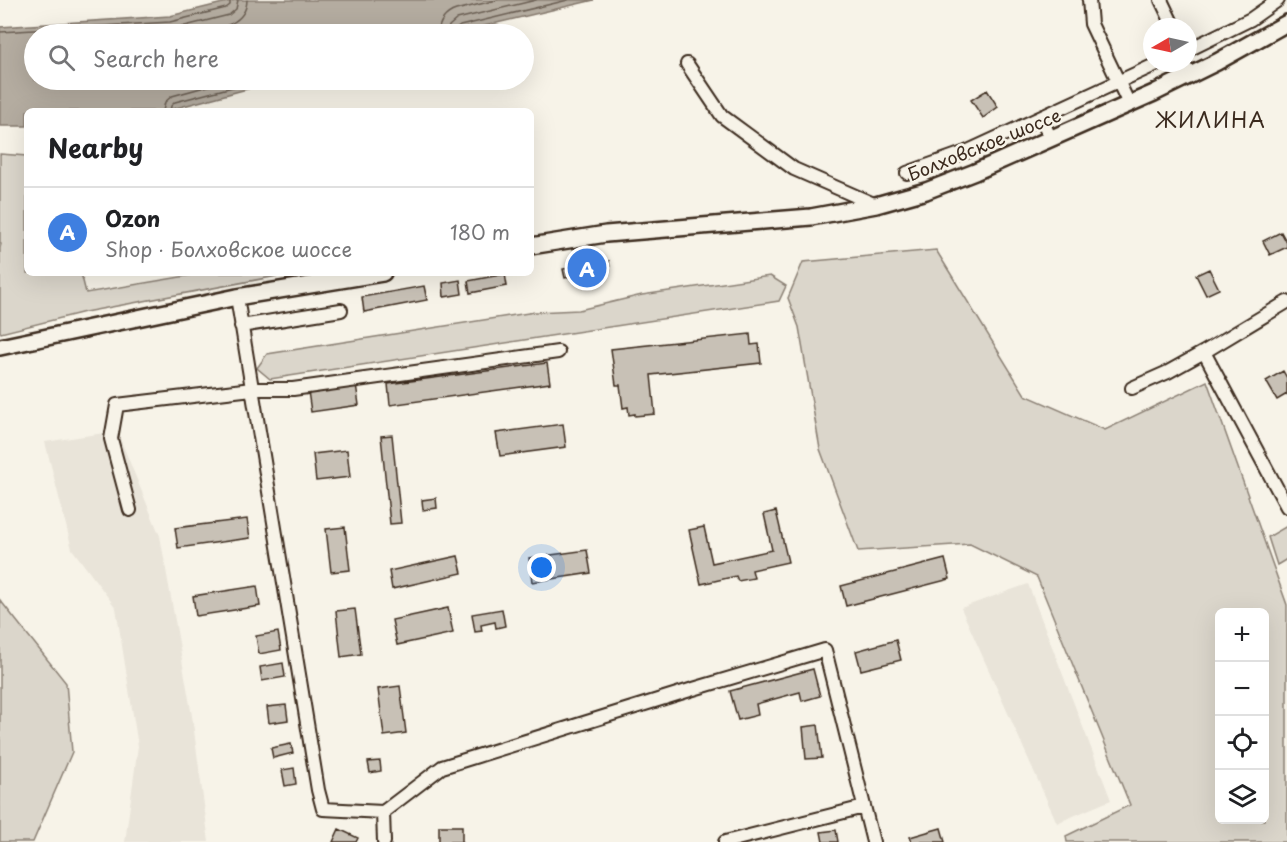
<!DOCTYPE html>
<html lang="en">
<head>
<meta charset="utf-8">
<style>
  body { margin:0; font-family:"Playpen Sans",sans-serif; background:#f2f2f2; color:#202124 }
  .controls { position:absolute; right:18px; bottom:18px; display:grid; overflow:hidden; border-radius:9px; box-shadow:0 6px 24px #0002 }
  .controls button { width:54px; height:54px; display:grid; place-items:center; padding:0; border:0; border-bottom:2px solid #e0e0e0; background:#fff; color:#202124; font:30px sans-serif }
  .compass { position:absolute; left:1143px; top:18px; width:54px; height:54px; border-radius:50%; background:#fff; box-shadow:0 6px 24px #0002; rotate:261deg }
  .you { position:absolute; left:542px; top:568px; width:21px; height:21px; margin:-15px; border:4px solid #fff; border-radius:50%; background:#1a73e8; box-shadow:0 0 0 9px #1a73e833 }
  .badge { display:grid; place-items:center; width:39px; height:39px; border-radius:50%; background:#d1495b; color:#fff; font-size:20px; font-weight:700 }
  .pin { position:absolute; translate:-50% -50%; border:3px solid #fff; box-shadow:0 2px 6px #0006 }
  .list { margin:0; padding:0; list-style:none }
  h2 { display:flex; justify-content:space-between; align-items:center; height:78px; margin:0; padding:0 24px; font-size:26px }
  h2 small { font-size:20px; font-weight:400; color:#757577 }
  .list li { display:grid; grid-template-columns:39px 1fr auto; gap:18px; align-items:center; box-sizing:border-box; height:90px; padding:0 24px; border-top:2px solid #e0e0e0 }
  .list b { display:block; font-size:22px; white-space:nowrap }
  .list p { margin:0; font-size:20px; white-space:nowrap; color:#757577 }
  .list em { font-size:20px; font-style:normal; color:#757577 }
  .icon { flex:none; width:33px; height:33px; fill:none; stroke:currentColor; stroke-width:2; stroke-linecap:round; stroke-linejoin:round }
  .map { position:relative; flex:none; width:1287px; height:842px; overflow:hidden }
  .search { position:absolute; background:#fff; box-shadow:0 6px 24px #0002; left:24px; top:24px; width:510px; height:66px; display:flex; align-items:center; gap:15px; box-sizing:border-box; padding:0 21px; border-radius:33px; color:#757577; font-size:22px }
  .panel { position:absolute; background:#fff; box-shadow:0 6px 24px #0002; left:24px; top:108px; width:510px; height:168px; border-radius:9px }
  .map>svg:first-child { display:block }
  .built { fill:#e9e4d9 }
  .green { fill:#dbd6cb; stroke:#8b8074; stroke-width:1.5; fill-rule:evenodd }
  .water { fill:#b4aca0; stroke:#84786c; stroke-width:1.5 }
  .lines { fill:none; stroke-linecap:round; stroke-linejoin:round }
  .shore { stroke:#6b5e52; stroke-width:1.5 }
  .building { fill:#c8c1b6; stroke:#3b2a1e; stroke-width:1.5 }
  .minor-casing { stroke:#3b2a1e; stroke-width:16 }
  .major-casing { stroke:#3b2a1e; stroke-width:20 }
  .minor { stroke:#f7f3e8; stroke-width:12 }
  .major { stroke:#f7f3e8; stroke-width:15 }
  .labels { text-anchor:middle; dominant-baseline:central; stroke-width:5; stroke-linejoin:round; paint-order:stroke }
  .street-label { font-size:18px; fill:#3b2a1e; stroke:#f7f3e8 }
  .quarter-label { font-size:21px; letter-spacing:1.5px; fill:#3b2a1e; stroke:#f7f3e8 }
</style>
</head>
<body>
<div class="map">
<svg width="1287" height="842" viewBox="0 0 1287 842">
  <rect width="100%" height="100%" fill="#f7f3e8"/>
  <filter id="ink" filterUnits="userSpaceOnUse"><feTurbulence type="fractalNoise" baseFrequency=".0167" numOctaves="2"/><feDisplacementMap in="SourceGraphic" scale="12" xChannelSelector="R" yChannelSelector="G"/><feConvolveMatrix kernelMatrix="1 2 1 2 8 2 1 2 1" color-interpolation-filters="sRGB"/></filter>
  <g filter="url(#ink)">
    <!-- built -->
    <path class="built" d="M117,431l43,105 32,180 17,126h-84l13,-96 -22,-138 -44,-59 -27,-107z
      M1028,584l83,216 -54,23 -96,-215z"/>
    <!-- green -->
    <path class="green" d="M0,154l27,2v117h54l5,20 118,-20h89l-208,39 -84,21 -1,-2v-83l1,-4 -1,-1z
      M936,250l89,145 80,35 102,-49 80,224v237h-220l-1,-6 64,-31 -93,-228 -67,-33 -112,7 -38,-102 -21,-122 -11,-29 15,-36zM1264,612v208h-44v-208z
      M770,276l16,10 -7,15 -509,78 -13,-11 10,-14 268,-42 44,-2 63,-15z
      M1287,526v33l-10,6 -9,-28z
      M0,600l66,83 6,69 -39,90h-33z"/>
    <!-- water -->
    <path class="water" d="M235,0h359l-144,34h-416v46h247l-116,31h-138v15h-27v-99l170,-11z"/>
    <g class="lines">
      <!-- shore -->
      <path class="shore" d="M0,32l170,-10 56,-14 4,-3v-5
        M94,34l79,-5 56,-14 7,-6 2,-9
        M190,34c22,-5 56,-6 57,-34
        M438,34c1,-12 6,-20 18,-24l41,-10
        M447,34l2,-8 8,-7 79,-19
        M455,34l1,-5 4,-3 108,-26
        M163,111l2,-9 7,-6 58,-16
        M170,111l1,-5 4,-4 84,-22"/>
    </g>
    <!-- building -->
    <path class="building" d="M987,90l11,17 -15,11 -12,-18z
      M1281,232l6,11v4l-17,8 -7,-14z
      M609,261l1,9 -45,8 -2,-9z
      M1209,269l10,20 -13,6 -10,-20z
      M505,274l2,12 -37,7 -2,-12z
      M460,280l2,14 -18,3 -1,-14z
      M424,286l3,14 -63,12 -2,-15z
      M750,334l1,11 8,-1 2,19 -110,12 4,39 -20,2v-2l-6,1 -1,-8 -5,1 -3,-23h-4l-5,-36z
      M547,363l3,20 -160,22 -2,-21z
      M1283,371l4,7v16l-10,6 -11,-19z
      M356,384l3,21 -48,7 -3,-21z
      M563,424l3,23 -66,9 -4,-23z
      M392,435l9,88 -11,1 -9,-88z
      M347,450l3,27 -34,4 -3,-27z
      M436,498l1,10 -14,2 -1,-10z
      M776,511l12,51 -36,8 2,8 -16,3 -2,-5 -35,8 -12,-54 15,-3 8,36 60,-13 -8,-36z
      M247,519l3,19 -72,10 -3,-20z
      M345,527l5,43 -19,2 -5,-43z
      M587,550l4,23 -59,9 -3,-24z
      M458,556l4,17 -70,16 -3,-18z
      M945,559l5,20 -104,27 -5,-20z
      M257,586l3,20 -64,10 -3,-20z
      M448,608l5,25 -56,12 -5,-25z
      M355,609l6,45 -20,3 -5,-46z
      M502,609l3,17 -9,2 -1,-6 -14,3 1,6 -7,1 -3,-18z
      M278,632l3,18 -22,4 -3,-18z
      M896,640l5,20 -40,10 -5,-19z
      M283,663l2,14 -23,4 -2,-14z
      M813,669l7,27 -18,5 -2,-9 -44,12 2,11 -20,5 -8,-29z
      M400,686l6,47 -22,3 -6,-47z
      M286,705l2,15 -19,3 -2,-16z
      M818,725l4,33 -16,1 -3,-32z
      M291,744l2,9 -20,5 -2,-10z
      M380,761l1,10 -11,2 -2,-11z
      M294,768l2,16 -11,2 -3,-16z
      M439,826h23v16h-23z
      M941,828l4,14h-33l-2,-5z
      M339,829l19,9 -2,4h-23z
      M836,830l2,12h-15l-2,-10z"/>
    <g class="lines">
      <!-- minor casing -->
      <g class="minor-casing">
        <path id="minor" d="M1089,0l2,24 38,80
          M1161,0l13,27
          M1188,50l63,-31 27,-19
          M1184,63l5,13
          M687,64l35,52 72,53 82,36
          M1041,118l10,21
          M907,173l59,-21 193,-89
          M237,297l81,493 5,19 60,3 59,-45 248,-77 135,-40 48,192
          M241,326l100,-16
          M1204,352l83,155
          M1132,388l36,-16 36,-20 83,-50
          M130,510l-19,-71 6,-34 135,-16h41l265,-37
          M383,812l1,30
          M725,842l139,-35"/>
      </g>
      <!-- major casing -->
      <g class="major-casing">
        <path id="major" d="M531,246l75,-12 205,-17 65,-12 50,-14 49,-19 179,-79 63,-31 70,-39
          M0,347l237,-50 146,-24"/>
      </g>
      <!-- minor -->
      <use href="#minor" class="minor"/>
      <!-- major -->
      <use href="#major" class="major"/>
    </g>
  </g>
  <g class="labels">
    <!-- street labels -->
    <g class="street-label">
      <text transform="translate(984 144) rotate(-22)">Болховское шоссе</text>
    </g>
    <!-- quarter labels -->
    <g class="quarter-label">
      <text x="1211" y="119">ЖИЛИНА</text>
    </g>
  </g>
</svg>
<div class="controls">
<button>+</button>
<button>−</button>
<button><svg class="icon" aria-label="locate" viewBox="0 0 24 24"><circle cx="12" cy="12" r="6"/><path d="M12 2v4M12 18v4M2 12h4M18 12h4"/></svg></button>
<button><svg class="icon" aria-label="layers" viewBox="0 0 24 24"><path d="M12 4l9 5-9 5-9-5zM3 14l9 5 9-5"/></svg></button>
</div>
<svg class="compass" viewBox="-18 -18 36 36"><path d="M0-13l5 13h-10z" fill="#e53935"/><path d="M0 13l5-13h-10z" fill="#757577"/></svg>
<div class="you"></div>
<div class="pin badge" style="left:587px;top:268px;background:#3f7fe0">A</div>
<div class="search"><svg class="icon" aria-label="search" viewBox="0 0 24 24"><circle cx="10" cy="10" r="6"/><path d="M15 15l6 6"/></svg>Search here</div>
<section class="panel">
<h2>Nearby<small></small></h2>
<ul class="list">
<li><span class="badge" style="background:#3f7fe0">A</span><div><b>Ozon</b><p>Shop · Болховское шоссе</p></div><em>180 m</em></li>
</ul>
</section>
</div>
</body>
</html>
